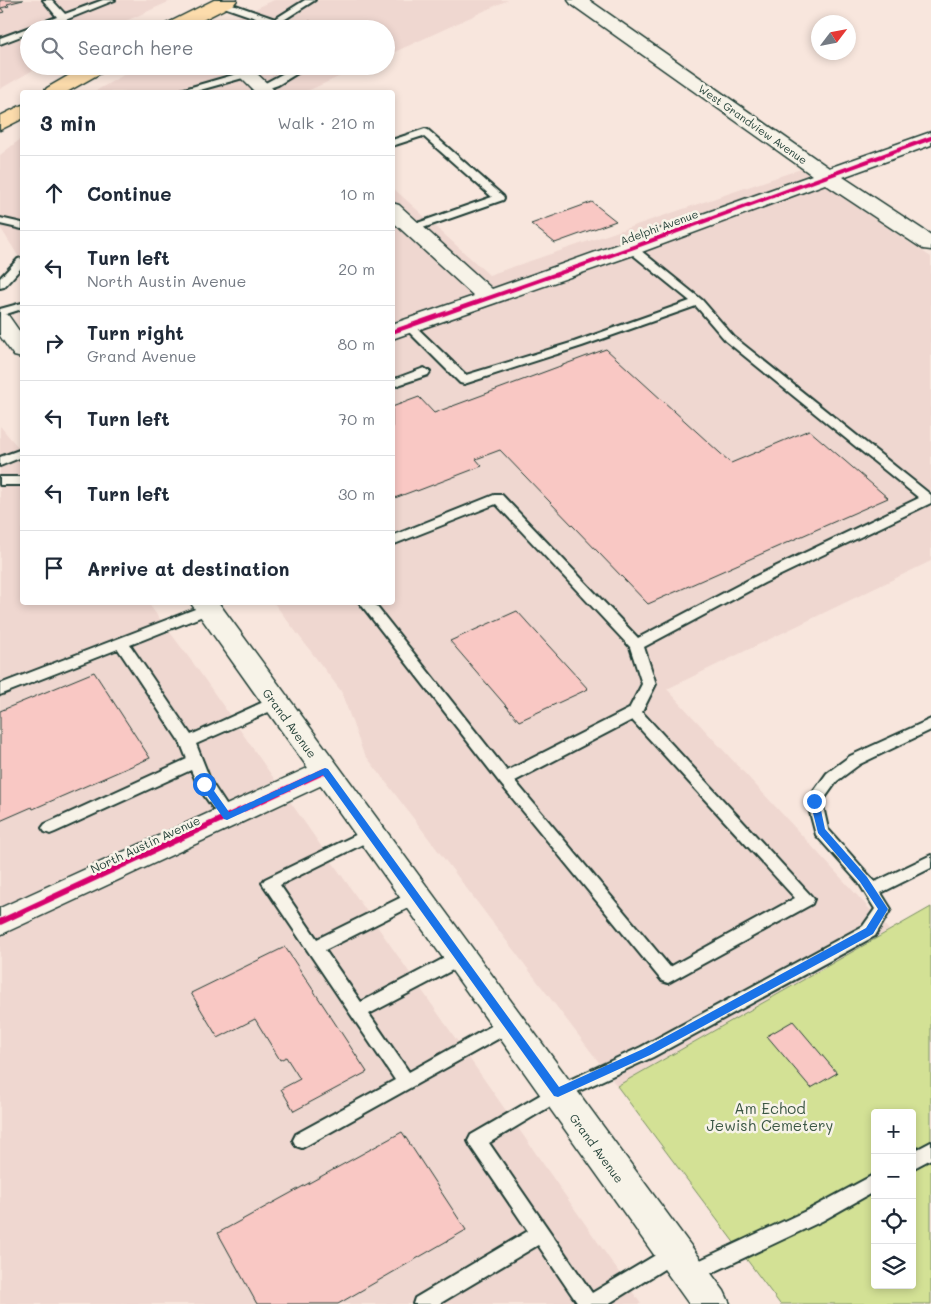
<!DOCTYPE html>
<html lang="en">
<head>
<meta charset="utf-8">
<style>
  body { margin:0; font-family:Mali,sans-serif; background:#f2f2f3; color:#1f2937 }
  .controls { position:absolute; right:15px; bottom:15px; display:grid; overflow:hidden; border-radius:5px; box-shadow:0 2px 8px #0003 }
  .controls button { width:45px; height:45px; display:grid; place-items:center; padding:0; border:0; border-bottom:1px solid #e0e1e3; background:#fff; color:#1f2937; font:25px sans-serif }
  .compass { position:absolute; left:811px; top:15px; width:45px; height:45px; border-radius:50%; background:#fff; box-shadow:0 2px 8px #0003; rotate:58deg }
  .stop { position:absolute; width:15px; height:15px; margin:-11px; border:4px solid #1a73e8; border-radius:50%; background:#fff }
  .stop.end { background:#1a73e8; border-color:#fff; box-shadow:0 1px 5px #0008 }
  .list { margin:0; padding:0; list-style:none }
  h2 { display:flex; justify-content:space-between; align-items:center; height:65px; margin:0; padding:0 20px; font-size:21px }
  h2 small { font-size:16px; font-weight:400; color:#747a83 }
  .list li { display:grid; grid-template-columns:32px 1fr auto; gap:15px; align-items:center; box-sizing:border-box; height:75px; padding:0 20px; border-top:1px solid #e0e1e3 }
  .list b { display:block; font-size:19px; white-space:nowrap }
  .list p { margin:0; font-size:16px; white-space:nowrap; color:#747a83 }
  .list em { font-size:16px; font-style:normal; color:#747a83 }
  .icon { flex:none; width:28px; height:28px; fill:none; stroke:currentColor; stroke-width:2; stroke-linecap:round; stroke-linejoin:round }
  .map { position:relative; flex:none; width:931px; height:1304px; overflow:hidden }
  .search { position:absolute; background:#fff; box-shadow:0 2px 8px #0003; left:20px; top:20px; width:375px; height:55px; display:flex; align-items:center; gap:12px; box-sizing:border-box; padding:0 18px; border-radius:28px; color:#747a83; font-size:19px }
  .panel { position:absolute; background:#fff; box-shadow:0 2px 8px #0003; left:20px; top:90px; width:375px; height:515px; border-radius:5px }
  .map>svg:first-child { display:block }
  .built { fill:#efd7d0 }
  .green { fill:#d3e195; stroke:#798f64; fill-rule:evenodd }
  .building { fill:#f9c8c4; stroke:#1f3d34 }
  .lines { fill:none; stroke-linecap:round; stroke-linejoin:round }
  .lane-casing { stroke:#1f3d34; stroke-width:4 }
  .street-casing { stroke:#1f3d34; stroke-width:3 }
  .secondary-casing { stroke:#1f3d34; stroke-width:3 }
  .primary-casing { stroke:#1f3d34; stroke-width:3 }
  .lane { fill:#f7f3e8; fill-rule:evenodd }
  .street { fill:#f7f3e8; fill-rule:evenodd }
  .secondary { fill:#f7f3e8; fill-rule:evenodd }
  .primary { fill:#fcdcac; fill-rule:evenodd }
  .cycleway-far1-casing { stroke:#f7f3e8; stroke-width:6 }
  .cycleway-casing { stroke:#f7f3e8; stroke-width:9 }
  .cycleway-far1 { stroke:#d6006c; stroke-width:4 }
  .cycleway { stroke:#d6006c; stroke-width:6 }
  .route { fill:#1a73e8 }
  .labels { text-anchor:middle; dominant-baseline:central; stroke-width:5; stroke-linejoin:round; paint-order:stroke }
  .far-street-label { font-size:11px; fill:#1f3d34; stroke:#f7f3e8 }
  .street-label { font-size:12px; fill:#1f3d34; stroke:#f7f3e8 }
  .near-park-label { font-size:15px; fill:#3a5643; stroke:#f7f3e8 }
</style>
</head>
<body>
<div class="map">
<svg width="931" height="1304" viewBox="0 0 931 1304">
  <rect width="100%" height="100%" fill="#f8e6dd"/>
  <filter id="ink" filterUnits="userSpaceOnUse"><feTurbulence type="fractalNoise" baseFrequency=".02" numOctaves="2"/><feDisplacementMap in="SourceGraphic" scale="10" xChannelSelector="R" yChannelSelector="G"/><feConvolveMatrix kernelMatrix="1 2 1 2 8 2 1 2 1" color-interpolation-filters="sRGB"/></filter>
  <g filter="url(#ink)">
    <!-- built -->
    <path class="built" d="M0,0h173l-65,29h-79v37h11l-40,23z
      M274,0h234l-122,56v-27h-174z
      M139,66h224l-58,26h-211z
      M22,138v124l-22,-35v-72z
      M801,169l130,88v304l-264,128 222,241 -272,156 -254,-334 -22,-61 -67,-88 118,-1 1,-414 96,87z
      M0,426l22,26v150l126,1 48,64 445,637h-641z"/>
    <!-- green -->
    <path class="green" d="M931,907v397h-151l-163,-218zM875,1113h37v172h-37z"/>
    <!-- building -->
    <path class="building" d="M0,0h23l-16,4 2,2 -8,2 3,4 -4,1z
      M309,21l25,5 5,-5 20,8h-58z
      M592,202l24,19 -61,22 -24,-19z
      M606,349l125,114 78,-33 79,68 -240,106 -148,-154 -24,9 6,7 -65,25 -1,-1 -24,9v-92l27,-10 15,16z
      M517,611l71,78 -69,32 -69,-80z
      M94,672l56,86 -117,51 -1,-2 -32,14v-110z
      M285,947l82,125 -73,39 -13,-22 19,-10 -14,-22 -6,3 -25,-41 -37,19 -27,-45z
      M793,1021l44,52 -26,15 -44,-52z
      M402,1132l64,98 -128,74h-81l-39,-71z"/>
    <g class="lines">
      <!-- lane casing -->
      <g class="lane-casing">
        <path id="lane" d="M43,0h9l13,14 38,-14h12l-72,29h-14v4l-29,11v-6l57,-21z
          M221,0l54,19 30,-19h10l-39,25 -58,-20v-4z
          M297,66h12l-31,19 -17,6 -5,-3z
          M247,71l5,3 -2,2 -57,16h-14l2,-2z
          M425,129l3,1 75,66 1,2 -1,2 -86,30h-8l-1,-2 1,-2 83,-29 -69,-61 -31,10v-6z
          M0,218l22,5v6l-22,-5z
          M631,245l4,1 67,54 32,37 197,158v8l-167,80 -120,64 12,37 -14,28 172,187 -2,5 -144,79 -6,-2 -162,-198 -141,-181h14l134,169 122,-62 13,-25 -12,-37 -134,-143 -104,41v-9l102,-41h8l136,143 116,-61 165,-79 -193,-157 -30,-35 -114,40 -118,38 -4,-1 -57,-57 6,-3 4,1 53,51 108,-33 116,-41 -63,-51 -1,-2 1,-2zM632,720l163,178 -125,69 -155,-186z
          M22,258v9l-18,20 -4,1v-10l18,-19z
          M22,303v6l-22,7v-7z
          M424,368l6,4 -2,3 -36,12v-7z
          M22,449v8l-22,9v-9z
          M0,477h22v8h-22z
          M208,604l5,2 2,3 -2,3 -83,33 61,90 79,-36 5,-1 5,1 2,4 -2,4 -84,37 15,38 23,35 -2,4 -5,2 -5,-2 -23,-33 -8,-18 -136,62 -5,2 -5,-2 -3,-4 3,-4 142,-65 -6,-15 -63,-95 -118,46v-11z
          M931,719v11l-71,34 -23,17 -15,21 6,27 47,53 56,-27v13l-50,25 10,16 -16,27 -222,121 -89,41 -75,45 103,150 82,-49 6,3 3,6 -3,6 -72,45h-30l-40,-59 -99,59h-26l2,-6 113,-67 -57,-84 -3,-6 3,-6 81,-47 89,-41 222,-121 12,-17 -16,-26 -43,-48 -9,-34 20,-28 23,-17z
          M370,828l5,2 3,4 -3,4 -95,47 37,54 93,-46 6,-2 6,2 2,4 -2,4 -97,49 36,52 93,-49 6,-2 6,2 2,5 -2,5 -97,51 40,58 93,-52 6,-2 6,2 2,5 -2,5 -212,118 -6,-2 -3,-6 3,-6 99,-54 -133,-197 3,-4z
          M931,1142v17l-19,10v-17z
          M875,1174v17l-53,30 -125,59 -7,3 -7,-3 -2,-6 2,-6 127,-59z"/>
      </g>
      <!-- street casing -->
      <g class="street-casing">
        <path id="street" d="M568,0h21l240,168 102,-36v13l-88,32 88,58v15l-8,-1 -98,-65 -186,69 -247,86v-15l82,-28 -82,-75v-18l7,2 93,84 320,-114 -241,-171z
          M229,66h20l27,26h-21z
          M325,760l10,3 5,8 -5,8 -335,156v-27z"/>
      </g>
      <!-- secondary casing -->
      <g class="secondary-casing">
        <path id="secondary" d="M0,313l8,2 14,20v23l-8,-2 -14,-20z
          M190,602h28l506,689 6,13h-41z"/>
      </g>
      <!-- primary casing -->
      <g class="primary-casing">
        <path id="primary" d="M214,0h23l-3,4 -49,25h-24l3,-4z
          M85,66h23l-2,4 -39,22h-23l3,-4z
          M22,105v14l-22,11v-14z"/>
      </g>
      <!-- lane -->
      <use href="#lane" class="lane"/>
      <!-- street -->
      <use href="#street" class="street"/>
      <!-- secondary -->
      <use href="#secondary" class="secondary"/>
      <!-- primary -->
      <use href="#primary" class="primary"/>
      <!-- cycleway-far1 casing -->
      <g class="cycleway-far1-casing">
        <path id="cycleway-far1" d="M392,332l239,-84 300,-110"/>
      </g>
      <!-- cycleway casing -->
      <g class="cycleway-casing">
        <path id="cycleway" d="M0,922l325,-151"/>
      </g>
      <!-- cycleway-far1 -->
      <use href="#cycleway-far1" class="cycleway-far1"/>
      <!-- cycleway -->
      <use href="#cycleway" class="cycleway"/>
    </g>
  </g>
  <!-- route -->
  <path class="route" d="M325,768l3,1 231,318 84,-38 223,-121 12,-19 -18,-27 -42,-49 -8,-32 1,-2 3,-1 5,3 6,28 42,48 21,32 -15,25 -223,121 -92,42 -4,-1 -231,-321 -96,45 -3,-1 -25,-35 2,-3h6l22,31z"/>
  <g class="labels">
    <!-- far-street labels -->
    <g class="far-street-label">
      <text transform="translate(753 124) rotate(35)">West Grandview Avenue</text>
      <text transform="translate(659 227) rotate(-20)">Adelphi Avenue</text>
    </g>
    <!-- street labels -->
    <g class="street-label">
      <text transform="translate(290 723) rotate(54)">Grand Avenue</text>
      <text transform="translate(145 844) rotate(-25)">North Austin Avenue</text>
      <text transform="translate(597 1148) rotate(54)">Grand Avenue</text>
    </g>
    <!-- near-park labels -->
    <g class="near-park-label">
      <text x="770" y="1108">Am Echod<tspan x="770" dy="17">Jewish Cemetery</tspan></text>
    </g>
  </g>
</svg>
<div class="controls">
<button>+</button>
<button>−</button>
<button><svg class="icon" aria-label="locate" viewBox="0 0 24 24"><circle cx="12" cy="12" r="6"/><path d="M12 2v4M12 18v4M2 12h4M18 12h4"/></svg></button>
<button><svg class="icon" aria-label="layers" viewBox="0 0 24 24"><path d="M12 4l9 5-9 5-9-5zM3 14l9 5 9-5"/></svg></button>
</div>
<svg class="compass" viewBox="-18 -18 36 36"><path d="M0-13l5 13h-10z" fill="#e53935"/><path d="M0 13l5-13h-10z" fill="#747a83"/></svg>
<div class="stop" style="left:204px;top:784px"></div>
<div class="stop end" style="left:814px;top:801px"></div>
<div class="search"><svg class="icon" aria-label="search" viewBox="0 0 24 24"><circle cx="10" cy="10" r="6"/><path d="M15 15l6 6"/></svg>Search here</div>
<section class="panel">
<h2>3 min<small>Walk · 210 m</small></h2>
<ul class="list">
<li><svg class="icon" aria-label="ahead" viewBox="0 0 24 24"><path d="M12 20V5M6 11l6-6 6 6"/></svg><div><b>Continue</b></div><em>10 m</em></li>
<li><svg class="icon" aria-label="left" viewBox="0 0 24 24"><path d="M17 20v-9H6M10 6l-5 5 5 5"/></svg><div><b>Turn left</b><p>North Austin Avenue</p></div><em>20 m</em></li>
<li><svg class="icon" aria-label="right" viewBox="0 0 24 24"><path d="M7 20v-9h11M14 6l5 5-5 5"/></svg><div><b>Turn right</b><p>Grand Avenue</p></div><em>80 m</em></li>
<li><svg class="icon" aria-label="left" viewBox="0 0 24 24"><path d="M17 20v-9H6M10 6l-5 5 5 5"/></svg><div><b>Turn left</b></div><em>70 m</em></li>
<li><svg class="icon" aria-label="left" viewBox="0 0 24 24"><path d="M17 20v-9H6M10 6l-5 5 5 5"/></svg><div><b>Turn left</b></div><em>30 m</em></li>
<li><svg class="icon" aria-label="arrive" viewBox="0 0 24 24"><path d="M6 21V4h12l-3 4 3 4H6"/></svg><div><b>Arrive at destination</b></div></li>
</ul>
</section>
</div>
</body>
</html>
